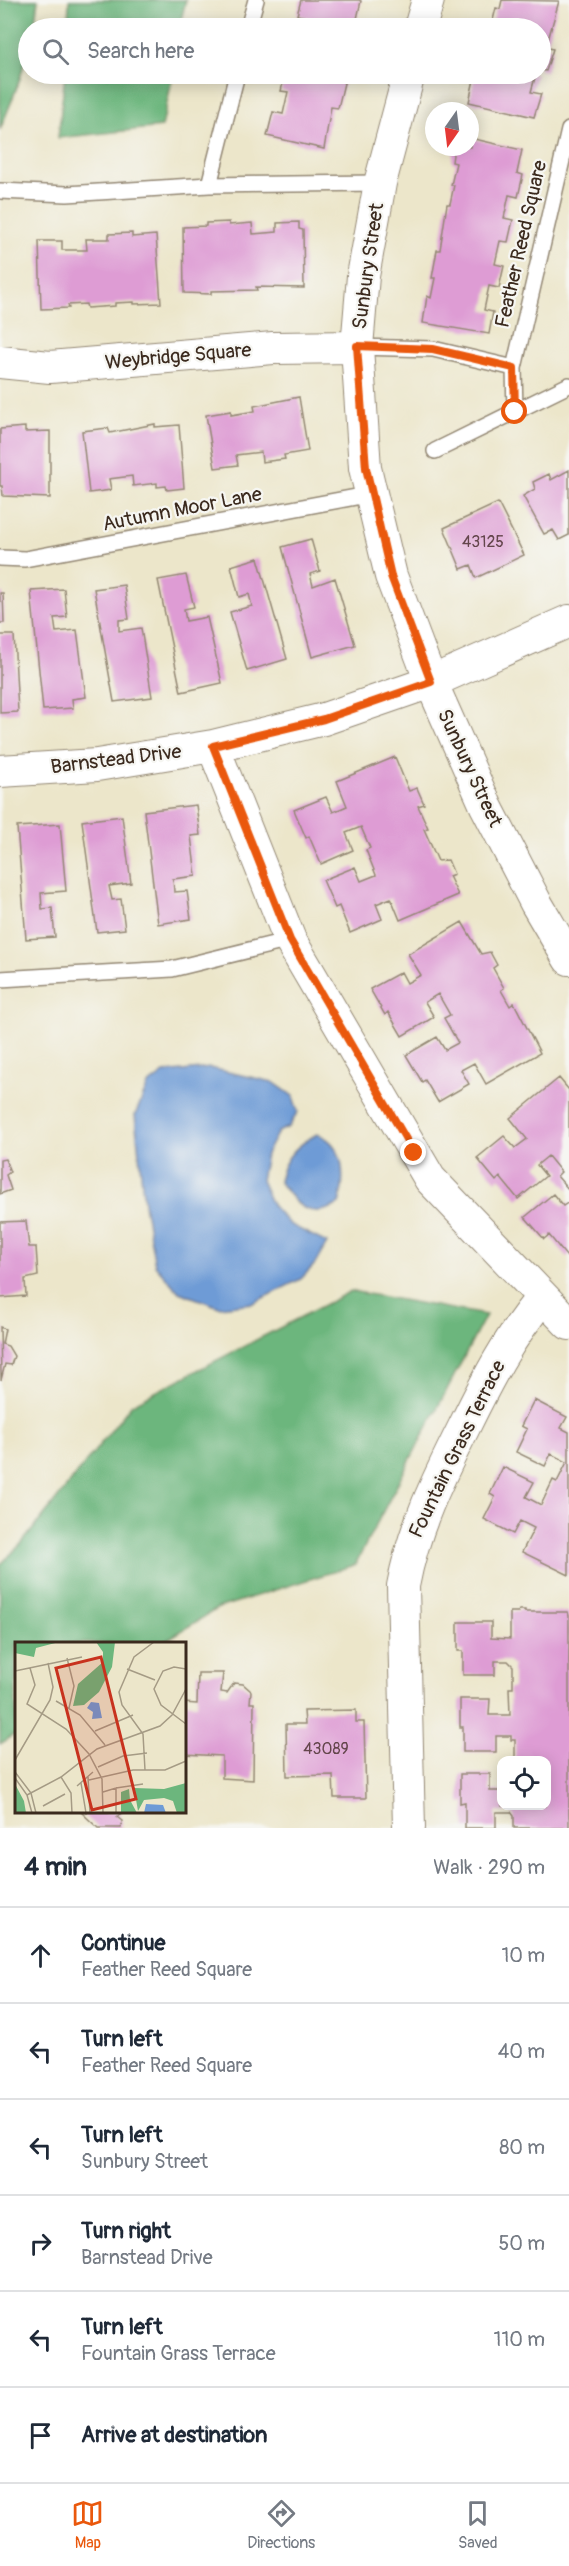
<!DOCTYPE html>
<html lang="en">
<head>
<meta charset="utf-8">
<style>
  body { margin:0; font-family:Pangolin,sans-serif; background:#f2f2f3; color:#1f2937 }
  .controls { position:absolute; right:18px; bottom:18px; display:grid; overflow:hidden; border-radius:12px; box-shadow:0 3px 15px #0003 }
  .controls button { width:54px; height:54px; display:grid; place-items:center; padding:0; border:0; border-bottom:2px solid #e0e1e3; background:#fff; color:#1f2937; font:30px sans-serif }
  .compass { position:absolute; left:425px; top:102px; width:54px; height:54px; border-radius:50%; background:#fff; box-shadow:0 3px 15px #0003; rotate:194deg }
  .stop { position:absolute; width:18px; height:18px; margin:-14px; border:4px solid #ea580c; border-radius:50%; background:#fff }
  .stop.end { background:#ea580c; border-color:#fff; box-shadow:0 2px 6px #0008 }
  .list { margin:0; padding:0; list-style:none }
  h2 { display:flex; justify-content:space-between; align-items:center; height:78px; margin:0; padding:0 24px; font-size:26px }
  h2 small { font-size:20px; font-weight:400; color:#747a83 }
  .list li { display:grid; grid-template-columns:39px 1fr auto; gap:18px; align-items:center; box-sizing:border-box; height:96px; padding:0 24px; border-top:2px solid #e0e1e3 }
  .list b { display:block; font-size:22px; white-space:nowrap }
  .list p { margin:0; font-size:20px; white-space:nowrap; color:#747a83 }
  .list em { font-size:20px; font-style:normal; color:#747a83 }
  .icon { flex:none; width:33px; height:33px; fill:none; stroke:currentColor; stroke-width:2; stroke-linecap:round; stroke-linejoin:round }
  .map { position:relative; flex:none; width:569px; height:1828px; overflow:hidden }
  .search { position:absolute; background:#fff; box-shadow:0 3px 15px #0003; left:18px; right:18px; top:18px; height:66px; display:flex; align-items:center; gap:15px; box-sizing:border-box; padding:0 21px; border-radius:33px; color:#747a83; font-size:22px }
  .sheet { height:654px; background:#fff }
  nav { display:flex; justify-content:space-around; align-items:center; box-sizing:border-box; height:84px; border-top:2px solid #e0e1e3; background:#fff; font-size:16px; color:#747a83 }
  nav a { display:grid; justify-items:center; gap:3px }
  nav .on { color:#ea580c }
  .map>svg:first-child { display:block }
  .forest { fill:#6cb67d; stroke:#54704e; stroke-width:1.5 }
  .water { fill:#6e9bd6; stroke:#54627a; stroke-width:1.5 }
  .building { fill:#de9cd4 }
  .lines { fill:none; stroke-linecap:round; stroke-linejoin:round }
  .service-casing { stroke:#948874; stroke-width:18 }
  .minor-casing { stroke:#948874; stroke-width:34 }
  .service { stroke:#fff; stroke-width:15 }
  .minor { stroke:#fff; stroke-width:32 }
  .route { stroke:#ea580c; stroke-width:8 }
  .labels { text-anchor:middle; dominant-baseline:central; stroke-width:4.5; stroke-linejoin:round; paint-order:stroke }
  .number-label { font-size:16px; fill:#64464c }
  .street-label { font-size:20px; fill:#3b2a1e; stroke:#f6f6f2 }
  .inset-road { fill:none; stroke:#a59b85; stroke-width:1.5 }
  .view { fill:#c8321e; fill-opacity:0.15; stroke:#c8321e; stroke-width:3 }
  .inset-edge { fill:none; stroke:#3b2a1e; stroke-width:3 }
</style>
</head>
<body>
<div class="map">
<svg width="569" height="1828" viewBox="0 0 569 1828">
  <rect width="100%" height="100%" fill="#f6f6f2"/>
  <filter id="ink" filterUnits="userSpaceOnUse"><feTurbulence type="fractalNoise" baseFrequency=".0167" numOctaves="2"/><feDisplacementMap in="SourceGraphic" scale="12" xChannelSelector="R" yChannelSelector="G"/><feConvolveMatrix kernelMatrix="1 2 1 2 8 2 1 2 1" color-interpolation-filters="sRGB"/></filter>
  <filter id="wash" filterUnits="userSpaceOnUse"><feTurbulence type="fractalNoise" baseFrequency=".008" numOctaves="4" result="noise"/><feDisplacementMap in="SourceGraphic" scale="24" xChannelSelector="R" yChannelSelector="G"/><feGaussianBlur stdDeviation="1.35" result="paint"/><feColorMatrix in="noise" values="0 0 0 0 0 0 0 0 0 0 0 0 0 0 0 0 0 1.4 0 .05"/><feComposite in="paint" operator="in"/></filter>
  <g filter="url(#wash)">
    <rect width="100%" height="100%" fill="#ece6ca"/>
    <!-- forest -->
    <path class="forest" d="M0,0h38l-4,28h-6c0,40 -14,66 -28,102z
      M69,0h117l-7,28h-111z
      M65,74h108l-11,53 -104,11z
      M351,1291l135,24 -131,250 -137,43 -56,35 -146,1v90l-16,10v-179l22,-22 110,-139z"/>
    <!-- water -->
    <path class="water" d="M210,1068l63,14 20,14 5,16 -9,15 -11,5 -12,22 -5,26 11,25 17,19 38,19 -12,21 -14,15 -48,24 -34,4 -40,-15 -24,-27 -11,-61 -9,-89 13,-30 16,-12z
      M317,1134c30,10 28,46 22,70 -29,17 -43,2 -60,-23 5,-24 17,-35 38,-47z"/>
    <g id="blocks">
      <!-- building -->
      <path class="building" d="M301,0h58l2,1 -6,27 -58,-13z
        M502,0l57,1 -13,46 7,2 -7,22 -6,-1v-42h-49l5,-20 4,1z
        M285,74h57l-1,5h4l-7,29 -7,-1 -7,42 -57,-13 6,-24 10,2 5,-22 -7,-1z
        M479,74h57l-5,18 10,2 -7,23 -65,-15 6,-27 4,1z
        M470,138l52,12 -5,23 6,2 -5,22 -9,-2 -5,23 9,2 -5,22 -8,-1 -5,23 9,2 -5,22 -10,-2 -5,24 9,2 -4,22 -66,-11 4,-27 4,2 4,-20h-3l5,-28h3l7,-46h3l4,-19h-3l5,-22 -4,-1 2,-15h16z
        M229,222v3l23,-2 1,11 24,-2v-9l22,-1v7l4,1 1,58 -48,-1 1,3 -46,1v3l-27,-1 -1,-66 23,-1v-3z
        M132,233v4l24,-2 5,68 -27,1v-2l-19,1v3l-28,2 -1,-4 -18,1 1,3 -28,1 -2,-68h23v9h25l-1,-11h23v-5z
        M299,397l9,54 -24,4 1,4 -23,3 -1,-10 -25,3 2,10 -23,3 -9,-53 25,-4v4l24,-4 -1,-5z
        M155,424v3l24,-2 5,63 -17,2 -1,-4 -9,1v-4l-24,3 -1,-10 -23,3 2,11 -22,3 -7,-62 26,-3 2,5z
        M25,427v5l25,-1v67l-47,-2 -1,-10h-2v-57z
        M569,470v65l-10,5 -6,-10 -9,4 -21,-38 12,-7 -2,-7 16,-8 2,6z
        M498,503l26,52 -48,23 -5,-13 -10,4 -17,-41z
        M311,539l9,32 -10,3 3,12 22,-8 20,67 -43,12 -30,-110z
        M258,558l29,101 -40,12 -17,-59 22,-6 -3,-12 -10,3 -8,-31z
        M186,575l8,32 -10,2 2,12 21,-4 15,66 -41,9 -23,-112z
        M124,585l5,34 -10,1v11l22,-3 11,69 -38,5 -20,-113z
        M64,589l3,28 -13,1 2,14 21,-2 9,67 -14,2 1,9 -30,2 -12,-119z
        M0,593h3l1,30h-4z
        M0,635h14l4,77 -18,1z
        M395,757l14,34 8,-3 7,16 -6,2 10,22 -4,1 14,32 10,-1 6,14 -5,2 9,19 -58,25 -9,-22 -15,6 6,15 -32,14 -11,-27 -4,2 -12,-28 32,-13 6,14 15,-6 -10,-25 4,-2 -9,-21 -15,6 7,17 -32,14 -12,-28 -3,2 -12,-28 32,-13 7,15 14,-6 -10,-25z
        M196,805l4,30 -9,1 5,40 -23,3 1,13 13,-1 4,28 -33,5 -14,-113z
        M122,816l9,67 -22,3 3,14 9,-1 4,30 -28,3 -15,-111z
        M60,824l6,67 -25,2 1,16 10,-1 3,29 -29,2 -9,-112z
        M462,922l19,32 9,-2 7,13 -4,3 11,20 -3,2 9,16 4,-3 26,50 -54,31 -12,-21 -13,7 8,14 -31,18 -13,-22 -3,2 -16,-27 31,-18 8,13 13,-7 -14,-25 6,-3 -12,-21 -13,8 9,15 -32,19 -14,-24 -3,3 -15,-26 31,-17 6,11 14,-8 -13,-21z
        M559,1078l10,12v100l-12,-14 4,-4 -13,-16 -11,9 9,11 -28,23 -18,-22 -4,4 -19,-23 27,-22 11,12 12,-9 -17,-21z
        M5,1159l5,13 -4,3 5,15 -11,4v-34z
        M553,1194l10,12 6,-4v53l-2,2 -18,-22 -5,4 -19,-22z
        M26,1221l3,26h7l2,29 -13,3 1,17 -26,2v-76z
        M0,1327l5,2 -3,15 6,2 6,10 -3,9 -6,-1 -4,16z
        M534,1400l33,17 -6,11 8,4v143l-47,-23 12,-24 -14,-7 -7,13 -29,-15 11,-22 -5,-3 13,-27 31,15 -8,15 15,8 12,-25 4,2 10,-20 -16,-8 -6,12 -29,-14 11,-23 -6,-3z
        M519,1610h6v2h43l1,4v212h-55v-12l-3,-4h-15v16h-31v-26l-5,1v-29h30v17h12v15h44v-46h-31v-20h-4v-4h-15v16h-33v-25h-3v-28h30l-1,16h21l-1,-27h4v-22l-5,-5h-13v14h-32v-24h-5v-29h33v16l19,1v-27h8z
        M198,1673h25l-2,19 6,1 7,-10 9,1 8,7 -1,12h4l-1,77 -31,-2v-22l-38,-2v-51l13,1z
        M356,1710v12h8l2,76h-32l-1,-23 -46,1 -1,-52h19l-1,-13z
        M81,1812h41l-5,5 5,4 -1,7h-23z"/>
    </g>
  </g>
  <g filter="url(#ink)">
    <use href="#blocks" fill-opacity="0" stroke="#948874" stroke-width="1.5"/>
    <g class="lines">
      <!-- service casing -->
      <g class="service-casing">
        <path id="service" d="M248,28l8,-28
          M237,74l-28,111 171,-2
          M0,191l67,3 142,-9
          M357,347l76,2 81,19
          M515,412l-1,-44 55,-238
          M435,451l134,-66
          M0,558l25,1 347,-65
          M0,979l172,-10 118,-29"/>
      </g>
      <!-- minor casing -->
      <g class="minor-casing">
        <path id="minor" d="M420,28l8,-28
          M409,74l-29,109 -17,93 -6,71 8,121 26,108 40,106 55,124 50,97 33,56
          M0,362l50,5 223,-19 84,-1
          M213,746l77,194 140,239 139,145
          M0,771l97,-6 116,-19 111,-27 107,-37 138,-61
          M409,1828l-6,-242c11,-59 34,-105 61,-159 22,-45 45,-90 78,-129"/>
      </g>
      <!-- service -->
      <use href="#service" class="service"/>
      <!-- minor -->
      <use href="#minor" class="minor"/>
    </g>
  </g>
  <g class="lines" filter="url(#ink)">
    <!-- route -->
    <path class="route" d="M414,1153l-124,-213 -77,-194 111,-27 107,-37 -40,-106 -25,-108 -9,-122 76,3 81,19 1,44"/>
  </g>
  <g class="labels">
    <!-- number labels -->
    <g class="number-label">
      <text x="483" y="542">43125</text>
      <text x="326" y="1749">43089</text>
    </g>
    <!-- street labels -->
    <g class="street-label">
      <text transform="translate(521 244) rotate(-77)">Feather Reed Square</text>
      <text transform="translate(368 266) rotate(-82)">Sunbury Street</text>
      <text transform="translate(178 356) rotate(-5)">Weybridge Square</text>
      <text transform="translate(182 509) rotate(-11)">Autumn Moor Lane</text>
      <text transform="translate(116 759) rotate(-7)">Barnstead Drive</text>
      <text transform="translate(470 768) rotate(65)">Sunbury Street</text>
      <text transform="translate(457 1449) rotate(-64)">Fountain Grass Terrace</text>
    </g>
  </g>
  <!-- overview -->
  <g transform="translate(15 1642)">
    <rect width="171" height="171" fill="#ece6ca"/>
    <path d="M0,0h44l-23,6 -2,9 -19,-4zM81,0h19l-3,25 -13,25 -15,13 -11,1 5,-22 25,-22v-10zM171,141v30h-9l-4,-12 -9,-3 -20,2 -6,11 -4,-23 30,1zM0,142l9,17 2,12h-11zM114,147l1,11 7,13h-16v-21z" fill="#6cb67d"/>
    <path d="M76,60l8,1 3,15 -10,1 1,-7 -6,-4zM131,162l17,1 3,8h-22z" fill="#6e9bd6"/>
    <path class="inset-road" d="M52,16l7,28 -5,22M15,26l5,17 -8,19 39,25 23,25 13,25 1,34M112,27l28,11M171,27l-12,-2 -11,4 -9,18 7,16 25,19M0,29l67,-14M41,59l24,14 25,30M80,89l38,-16M0,118l35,-60 3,-13 -5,-24M83,125l25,-11 24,-3M130,128l-2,-36 -21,-29 -3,-13 15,-35 20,-15M0,130l16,21 5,20M46,135l10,16 1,20M73,135l2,36M0,136l12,17 5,18M74,138l44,-10h32l21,-9M66,141l5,30M62,144l16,-14M101,146l27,-4M88,150l13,-4v25M12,153l34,-18 36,-28 63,-23 12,-11 14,-26M28,164l22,-12"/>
    <path class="view" d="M86,15l35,142 -44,11 -36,-142z"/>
    <rect width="171" height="171" class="inset-edge"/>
  </g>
</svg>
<div class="controls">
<button><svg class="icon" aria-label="locate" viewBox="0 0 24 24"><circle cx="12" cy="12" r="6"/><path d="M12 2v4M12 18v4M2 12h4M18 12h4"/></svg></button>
</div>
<svg class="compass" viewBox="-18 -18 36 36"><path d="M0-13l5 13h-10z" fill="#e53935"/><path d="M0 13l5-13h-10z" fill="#747a83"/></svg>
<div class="stop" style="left:515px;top:412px"></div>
<div class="stop end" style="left:414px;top:1153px"></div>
<div class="search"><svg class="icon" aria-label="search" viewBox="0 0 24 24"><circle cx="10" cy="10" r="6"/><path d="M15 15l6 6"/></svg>Search here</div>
</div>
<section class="sheet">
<h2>4 min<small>Walk · 290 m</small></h2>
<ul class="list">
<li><svg class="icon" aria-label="ahead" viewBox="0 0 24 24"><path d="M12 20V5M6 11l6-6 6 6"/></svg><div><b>Continue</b><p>Feather Reed Square</p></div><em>10 m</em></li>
<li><svg class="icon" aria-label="left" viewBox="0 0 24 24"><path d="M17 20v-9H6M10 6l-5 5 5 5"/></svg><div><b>Turn left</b><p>Feather Reed Square</p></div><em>40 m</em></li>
<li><svg class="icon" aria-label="left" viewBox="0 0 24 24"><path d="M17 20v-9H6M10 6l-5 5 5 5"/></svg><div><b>Turn left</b><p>Sunbury Street</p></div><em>80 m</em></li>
<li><svg class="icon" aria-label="right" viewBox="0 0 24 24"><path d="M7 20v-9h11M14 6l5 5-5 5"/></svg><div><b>Turn right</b><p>Barnstead Drive</p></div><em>50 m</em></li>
<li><svg class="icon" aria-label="left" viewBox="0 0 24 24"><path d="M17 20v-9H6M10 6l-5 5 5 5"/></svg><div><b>Turn left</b><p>Fountain Grass Terrace</p></div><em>110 m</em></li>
<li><svg class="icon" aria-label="arrive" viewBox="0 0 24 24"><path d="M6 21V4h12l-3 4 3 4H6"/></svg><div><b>Arrive at destination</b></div></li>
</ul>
</section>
<nav>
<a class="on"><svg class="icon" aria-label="map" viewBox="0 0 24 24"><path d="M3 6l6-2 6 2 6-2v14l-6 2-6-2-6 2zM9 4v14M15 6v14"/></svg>Map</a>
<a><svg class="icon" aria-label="directions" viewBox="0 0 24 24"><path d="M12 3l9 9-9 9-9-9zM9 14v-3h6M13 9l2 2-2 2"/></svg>Directions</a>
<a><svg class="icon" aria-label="saved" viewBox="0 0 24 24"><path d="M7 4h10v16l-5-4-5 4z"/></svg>Saved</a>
</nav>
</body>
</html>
